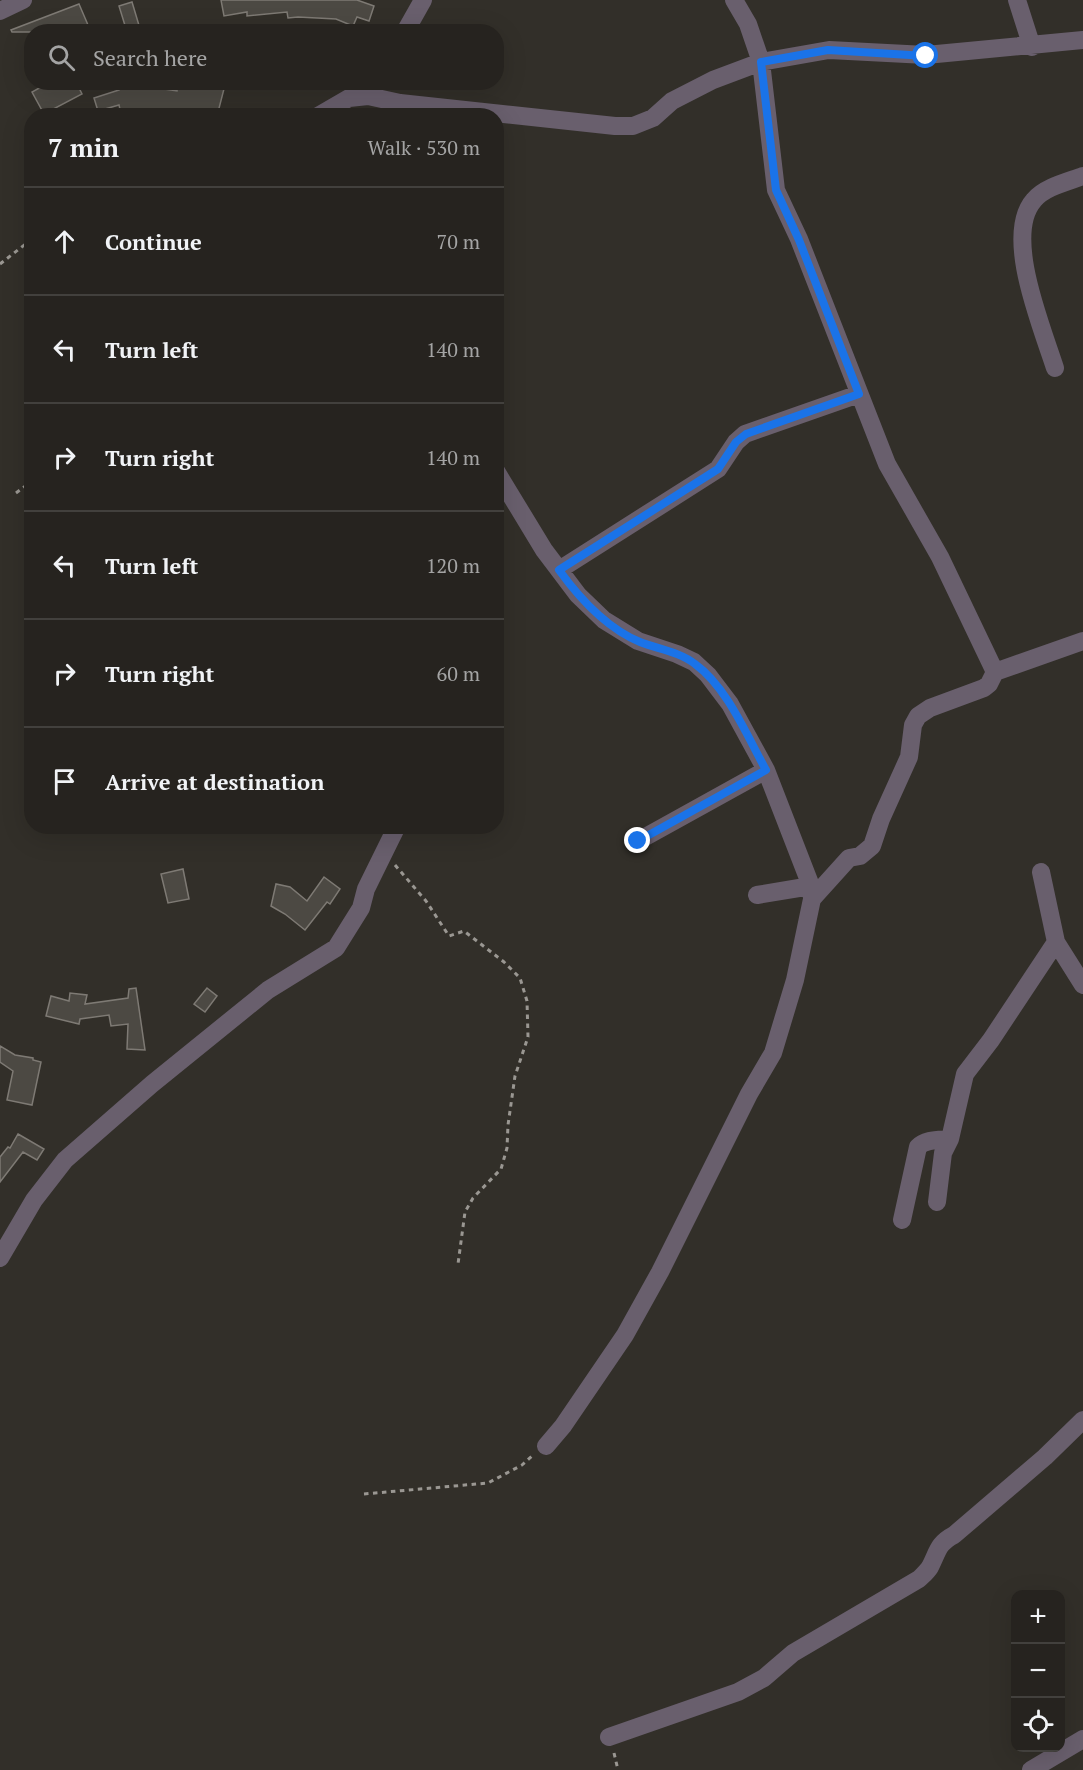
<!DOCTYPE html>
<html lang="en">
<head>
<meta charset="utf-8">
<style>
  body { margin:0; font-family:"PT Serif",serif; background:#2e2b28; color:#f1f3f6 }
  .controls { position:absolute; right:18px; bottom:18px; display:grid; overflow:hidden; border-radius:12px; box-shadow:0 6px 24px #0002 }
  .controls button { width:54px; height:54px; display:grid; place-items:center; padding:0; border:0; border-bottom:2px solid #42403d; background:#26231f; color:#f1f3f6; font:30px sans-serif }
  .stop { position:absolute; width:18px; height:18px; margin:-14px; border:4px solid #1a73e8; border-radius:50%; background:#fff }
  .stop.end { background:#1a73e8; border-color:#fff; box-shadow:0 2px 6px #0008 }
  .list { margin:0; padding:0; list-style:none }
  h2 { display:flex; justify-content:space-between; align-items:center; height:78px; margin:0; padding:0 24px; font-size:26px }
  h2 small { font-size:20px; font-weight:400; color:#a4a4a4 }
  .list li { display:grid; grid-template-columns:39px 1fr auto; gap:18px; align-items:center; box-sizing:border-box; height:108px; padding:0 24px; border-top:2px solid #42403d }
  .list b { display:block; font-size:22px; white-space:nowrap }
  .list em { font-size:20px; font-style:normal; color:#a4a4a4 }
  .icon { flex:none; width:33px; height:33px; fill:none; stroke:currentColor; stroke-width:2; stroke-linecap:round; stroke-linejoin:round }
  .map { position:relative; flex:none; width:1083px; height:1770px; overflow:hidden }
  .search { position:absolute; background:#26231f; box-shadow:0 6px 24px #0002; left:24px; top:24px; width:480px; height:66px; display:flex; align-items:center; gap:15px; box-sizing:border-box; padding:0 21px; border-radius:24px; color:#a4a4a4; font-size:22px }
  .panel { position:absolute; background:#26231f; box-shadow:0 6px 24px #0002; left:24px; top:108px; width:480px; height:726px; border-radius:24px }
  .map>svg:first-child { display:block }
  .building { fill:#4c4943; stroke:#7e7a74; stroke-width:1.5 }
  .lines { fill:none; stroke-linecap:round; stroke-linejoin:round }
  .path { stroke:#9a9792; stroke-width:3; stroke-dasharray:4.5 4.5; stroke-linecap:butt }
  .minor { stroke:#695f6d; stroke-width:18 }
  .route { stroke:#1a73e8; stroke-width:8 }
</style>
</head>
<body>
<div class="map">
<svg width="1083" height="1770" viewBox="0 0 1083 1770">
  <rect width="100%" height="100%" fill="#322f29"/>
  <!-- building -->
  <path class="building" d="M221,0h136l17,6 -5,15 -12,-4 -4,9 -17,-7 -38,-2 -10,1 -1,-6 -40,4v-4l-23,4z
    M132,2l9,30h-14l-8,-26z
    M79,4l12,28h-79l-1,-2z
    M50,82h26l6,12 -38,20 -12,-22z
    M117,82l60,9 1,-9h40l7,3 -8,31h-33l-39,-6 -24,4 -2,-9 -21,6 -4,-13 25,-8z
    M183,869l6,30 -21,4 -7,-29z
    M324,877l16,12 -10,15 -3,-2 -22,28 -20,-16 -14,-8 5,-22 14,3 17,14z
    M136,988l9,62 -18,-1 1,-25 -17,2 -2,-11 -29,4 -1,5 -33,-8 5,-20 18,5 1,-8 17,2 -2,9 43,-6 1,-9z
    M207,988l10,8 -12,16 -11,-8z
    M0,1046l15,9 18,3v2l8,2 -9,43 -25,-5 6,-29 -13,-9z
    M18,1134l26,15 -7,11 -14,-8 -23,30v-25l8,-10 2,1z"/>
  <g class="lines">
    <!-- path -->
    <path class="path" d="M0,264l32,-25
      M16,493l16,-12
      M395,865l31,36 23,35 15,-5 40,31 16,16 7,23 1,36 -13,39 -7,49 -1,23 -6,21 -28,29 -8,14 -7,52
      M364,1494l124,-11 34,-18 10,-9
      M614,1753l4,17"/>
    <!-- minor -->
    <path class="minor" d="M734,0l14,24 13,38 15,128 23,49 88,225 53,93 55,115
      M1017,0l15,47
      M0,11l23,-11
      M405,32l18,-32
      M318,116l31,-18 19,-2 32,7 215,23h18l20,-8 19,-17 41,-21 48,-18 68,-12 97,5 157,-15
      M1055,368c-13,-41 -52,-133 -21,-168 11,-13 33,-18 49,-24
      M496,471l48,79 34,45 26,25 34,21 39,13 17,8 14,13 22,29 36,66 45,116 1,13 -17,81 -22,73 -24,41 -89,178 -35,63 -62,91 -17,20
      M559,570l159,-101 18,-27 9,-8 114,-40
      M638,841l128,-71
      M1041,872l15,70 27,43
      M757,895l54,-9
      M812,899l37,-41 11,-2 12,-10 9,-27 28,-62 4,-32 5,-9 12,-8 54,-20 5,-4 6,-12 88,-31
      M937,1202l6,-49 7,-14 15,-65 26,-34 65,-98
      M902,1220l16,-73c7,-8 21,-7 32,-8
      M0,1258l34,-58 31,-40 87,-76 116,-94 68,-42 25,-40 5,-19 31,-63
      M609,1737l129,-45 26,-14 29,-25 126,-74c3,-3 8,-7 11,-12 8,-15 7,-23 24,-32l91,-78 38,-37
      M1031,1770l52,-31"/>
  </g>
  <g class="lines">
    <!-- route -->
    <path class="route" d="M638,841l128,-71c-19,-34 -39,-83 -71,-106 -15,-12 -37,-15 -55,-22 -34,-14 -60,-43 -81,-72l159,-101 18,-27 10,-8 113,-40 -60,-154 -23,-50 -15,-128 67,-12 98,6"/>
  </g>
</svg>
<div class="controls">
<button>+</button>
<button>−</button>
<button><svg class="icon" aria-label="locate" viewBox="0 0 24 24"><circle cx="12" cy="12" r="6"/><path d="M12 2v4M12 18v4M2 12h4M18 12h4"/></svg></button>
</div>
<div class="stop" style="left:926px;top:56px"></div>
<div class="stop end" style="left:638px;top:841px"></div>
<div class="search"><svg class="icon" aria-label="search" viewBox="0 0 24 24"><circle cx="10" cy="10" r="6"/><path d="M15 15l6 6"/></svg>Search here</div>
<section class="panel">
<h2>7 min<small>Walk · 530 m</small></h2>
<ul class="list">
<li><svg class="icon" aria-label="ahead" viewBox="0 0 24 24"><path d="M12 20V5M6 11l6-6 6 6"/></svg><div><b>Continue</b></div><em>70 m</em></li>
<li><svg class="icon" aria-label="left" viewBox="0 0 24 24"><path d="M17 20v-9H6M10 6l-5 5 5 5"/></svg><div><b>Turn left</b></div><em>140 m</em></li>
<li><svg class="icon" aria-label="right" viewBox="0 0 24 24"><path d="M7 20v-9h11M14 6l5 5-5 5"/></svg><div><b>Turn right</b></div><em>140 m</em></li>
<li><svg class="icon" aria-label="left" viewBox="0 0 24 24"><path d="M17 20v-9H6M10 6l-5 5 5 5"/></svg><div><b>Turn left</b></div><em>120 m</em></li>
<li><svg class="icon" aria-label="right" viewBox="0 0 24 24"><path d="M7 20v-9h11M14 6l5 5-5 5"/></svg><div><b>Turn right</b></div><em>60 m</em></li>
<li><svg class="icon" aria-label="arrive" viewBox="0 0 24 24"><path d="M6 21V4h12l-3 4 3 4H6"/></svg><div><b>Arrive at destination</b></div></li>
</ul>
</section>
</div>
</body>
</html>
